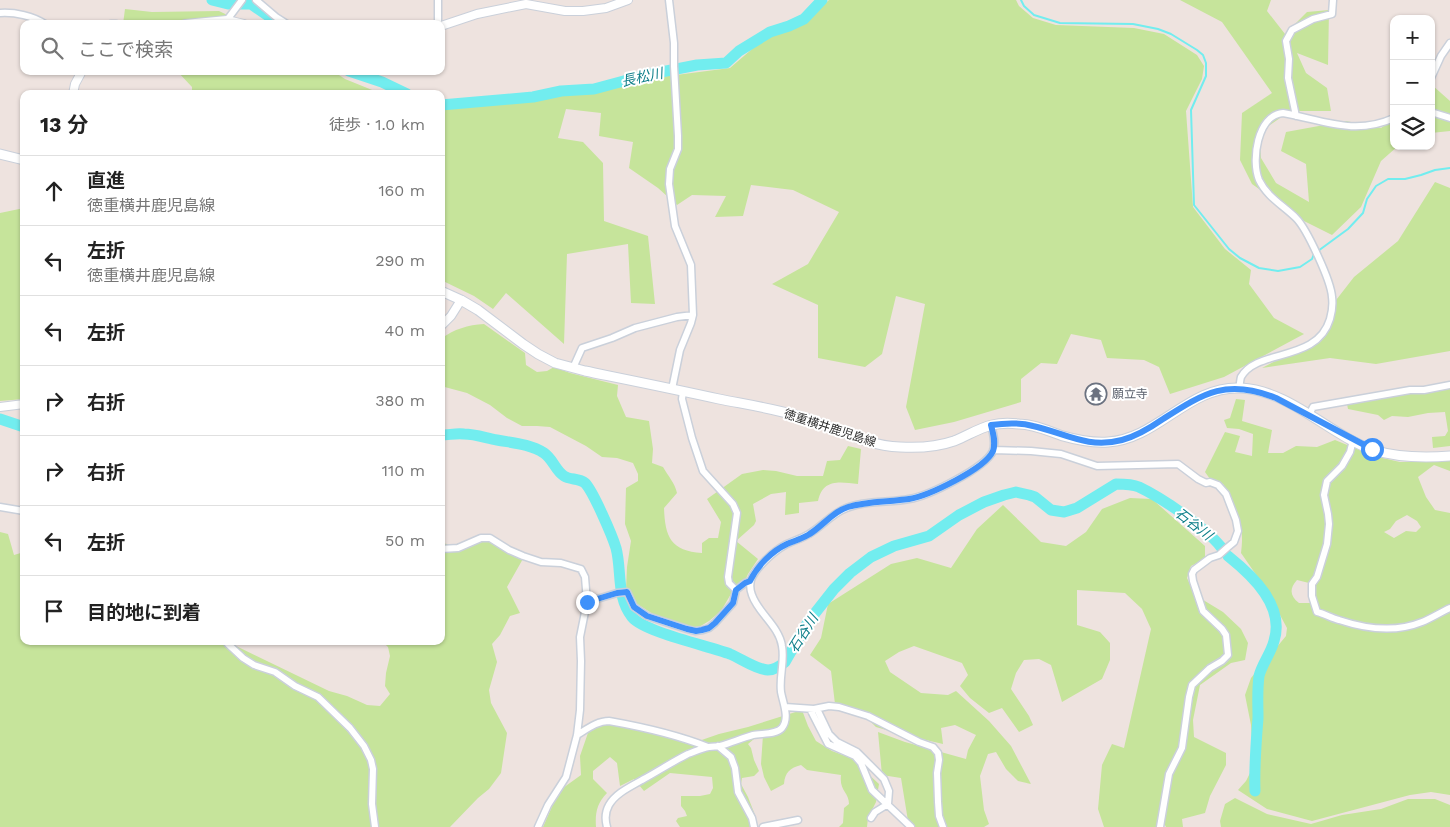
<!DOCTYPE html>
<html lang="ja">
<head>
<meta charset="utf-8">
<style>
  body { margin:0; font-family:"Work Sans","Noto Sans JP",sans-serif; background:#f6f6f6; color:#222 }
  .controls { position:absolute; right:15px; top:15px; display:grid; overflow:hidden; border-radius:10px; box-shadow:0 1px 4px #0004 }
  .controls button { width:45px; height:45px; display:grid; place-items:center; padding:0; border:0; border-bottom:1px solid #e0e0e0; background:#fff; color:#222; font:25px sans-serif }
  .stop { position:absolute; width:15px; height:15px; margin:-11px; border:4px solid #3f91fa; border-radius:50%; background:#fff }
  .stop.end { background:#3f91fa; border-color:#fff; box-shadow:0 1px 5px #0008 }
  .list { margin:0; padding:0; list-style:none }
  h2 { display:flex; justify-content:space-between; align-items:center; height:65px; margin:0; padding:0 20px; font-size:21px }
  h2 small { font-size:16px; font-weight:400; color:#767676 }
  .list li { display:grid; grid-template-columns:32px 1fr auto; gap:15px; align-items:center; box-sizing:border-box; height:70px; padding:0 20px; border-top:1px solid #e0e0e0 }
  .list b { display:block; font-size:19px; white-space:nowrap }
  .list p { margin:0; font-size:16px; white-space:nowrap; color:#767676 }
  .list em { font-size:16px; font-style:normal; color:#767676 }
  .icon { flex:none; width:28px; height:28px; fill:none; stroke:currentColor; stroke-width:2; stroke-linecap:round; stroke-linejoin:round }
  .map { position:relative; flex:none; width:1450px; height:827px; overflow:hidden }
  .search { position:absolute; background:#fff; box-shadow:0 1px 4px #0004; left:20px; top:20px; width:425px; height:55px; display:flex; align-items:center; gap:12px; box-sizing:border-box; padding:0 18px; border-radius:10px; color:#767676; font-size:19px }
  .panel { position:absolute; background:#fff; box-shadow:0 1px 4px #0004; left:20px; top:90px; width:425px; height:555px; border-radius:10px }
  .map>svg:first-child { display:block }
  .green { fill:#c6e49b; fill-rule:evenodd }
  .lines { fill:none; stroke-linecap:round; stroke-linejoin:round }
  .stream { stroke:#72edef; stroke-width:2 }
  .river { stroke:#72edef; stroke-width:11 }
  .minor-casing { stroke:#cad0da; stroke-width:9 }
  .tertiary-casing { stroke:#cad0da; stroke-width:10 }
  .secondary-casing { stroke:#cad0da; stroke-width:11 }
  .minor { stroke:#fff; stroke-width:6 }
  .tertiary { stroke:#fff; stroke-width:8 }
  .secondary { stroke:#fff; stroke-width:9 }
  .route { stroke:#3f91fa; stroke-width:6 }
  .labels { text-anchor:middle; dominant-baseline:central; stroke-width:4; stroke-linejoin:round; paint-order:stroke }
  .worship-label { font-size:12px; fill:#5b616d; stroke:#fff; text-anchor:start }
  .street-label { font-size:12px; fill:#2c2c2c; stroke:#fff }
  .water-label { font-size:14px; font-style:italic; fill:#0e7f8a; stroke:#fff }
</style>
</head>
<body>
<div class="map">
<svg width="1450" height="827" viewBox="0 0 1450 827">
  <rect width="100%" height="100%" fill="#eee3df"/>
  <!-- green -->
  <path class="green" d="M829,0h187l3,6 14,12 23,7 78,3 30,6 33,21 7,11 -2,13 -16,32 7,96 32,42 26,21 -2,14 25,34 30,16 -80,43 -54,17 -11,-27 -15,-7 -37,-2 -6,-18 -30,-6 -14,30 -16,-1 -20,16v23l-67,20 -39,8 -9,-23 19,-103 -29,-8 -14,58 -17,13 -47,-9v-53l-46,-21 36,-20 31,-52 -46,-22 -42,-5 -8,31 -28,1 11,-21 -34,-1 -15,10 -19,-17 -29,-20 4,-26 -34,-6 2,-23 -35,-4 -8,29 25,4 20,21 1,58 44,15 7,68 -24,-1 -3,-59 -61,10 -3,90 -58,-51 -13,16 -19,-13 -33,-16v-170l123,-16 89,-16 77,-10 36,-31 39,-14z
    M1180,0h91l-4,11 18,23 22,-22 22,-2 -1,55 -31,-12 9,20 21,15 4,23h-41l-30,21 1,26 15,25 33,19 -3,-38 -25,-13 5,-19 60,-11 35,7 13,-9v27h4l-17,15 -20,46 -29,28 -28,-14 -52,-37 -12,-24 2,-47 30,-20 -50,-71z
    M125,9l27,3 67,-1 27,13h-123z
    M177,71h156l12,8 37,15h-190v-7z
    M1432,85l18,16v30l-19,2z
    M1435,182l15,6v163l-74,13 -46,-6 -68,10 27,-14 33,-22 11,-28 21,-27 44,-36z
    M24,208v191l-24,2v-188z
    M484,324l41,29 1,12 11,7 10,-1 7,-4 16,6 48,12 -1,11 9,21 23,4 4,28 -1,14 11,4c5,9 12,16 14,26l-13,15c1,29 7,43 38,45v-10l7,-5h9l3,-16 -14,-23 35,-25 21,-4 13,1 21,5h26l4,-15 13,-1 8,-14 13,3 -3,35c-18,-2 -35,-6 -40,17l-19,2v10l-14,2 1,-23 -15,2 -18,10 3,17 -2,4 -18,16 22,18 -10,15 -4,9 -9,4 -14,24 -12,10 -10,6h-10l-33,-11 -25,-16 -5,-10 1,-23 4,-26 -6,-17 1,-36 12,-7v-7l-5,-11 -16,-5 -15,-1 -16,-11 -36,-19 -13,-1h-15l-15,-8 -17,-13 -23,-12 -26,-7v-47c13,-10 27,-14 43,-15z
    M1450,386v60l-17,2 -1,-11 13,-1 3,-5 -3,-19 -17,1 -20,4 -16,-1 -8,4 -6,-5 -30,-6 -1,-5 37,-8z
    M1236,399l9,1 -3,21 30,9 -4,23h15l13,-7 21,1 18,-7 39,16 26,6 50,-1v10l-16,-6 -16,12 8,20 9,13 15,3v282l-19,-3 -21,3 -98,26 -45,-12 -29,-19 8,-9 5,-10 2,-9 -2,-37 -6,-30 6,-17 35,-42 1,-8 -21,-39 -25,-36c4,-30 -4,-44 -18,-69l-13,-5 -5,-7 20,-40 15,4 -5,16 17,4 1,-22 -14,-5 -12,-1 -3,-8 6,-2zM1407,515l10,6 4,6 -5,5 -10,-1 -12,7 -10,-6 6,-3 6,-8zM1297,580l12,3 1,20h-11c-9,-7 -10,-14 -2,-23z
    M1130,498l22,1 53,47v13l-14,7 -4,12 8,17 28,17 18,17 7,14 -3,17 -14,3 -31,22 -7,35 1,17 32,16v12l-16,31 -5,17 -23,6 1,8h-17l-2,-4 -8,4h-52l-6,-18 4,-44 10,-21 12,4 27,-119 -9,-20 -17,-16 -48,-3v35l23,7 10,11v17l-8,19 -40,23 -11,-37 -12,-6 -15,1 -8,13 -5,16 18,27 4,9 -14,7 -17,-24 -13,5 -19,-15 -10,-12 8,-11 -6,-12 -48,-17 -15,6 -14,9 5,11 31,21 27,2 8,-4 33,30 22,25 20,38 -13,-3 -12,-12 -10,-17 -8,2 -8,22 4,34 5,14 -5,3h-75l-8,-49 -19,-3 -4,-43 27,10 61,17 2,-9 8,-15 -21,-10 -14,3 2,16 -43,-10 -24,-7 -10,-10 -31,-13 -4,-33 -21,-16 11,-17 7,-34 63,-40 26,-6 34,10 26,-39 26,-24 38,37 25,4 20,-14 16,-23z
    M0,532l8,2 6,21 10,-3v89h207l3,4 95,46 18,5 20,9 13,1 10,-12 -5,-8 1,-13 4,-17 -2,-9 -6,-6h59v-98l12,2 22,-6 13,1 36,17 -17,30 13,26 -10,3 -10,19 -8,9 5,18 -8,28 2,13 16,30 -6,40 -12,16 -11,9 -28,29h-450z
    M802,710l6,16 8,15 16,10 19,7 28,26 -3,18 -8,16 -1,9h-28l4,-4 1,-15 5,-4c0,-12 -10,-13 -8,-29l-34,-5 -6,-5c-11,3 -16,7 -17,19l-13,7 -7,-14 -3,-13 2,-29 -9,4 -6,5 3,4 3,12 5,11 -5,5 -12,2 -1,6 7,13 7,18 -2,12h-73l-4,-6 2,-3 9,-2 -2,-5 -4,-5v-10h19l10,-2 3,-6 -1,-11 -42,-4 -26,18 -10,-12 -14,7 -3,-23 -7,-6 -17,14v8l14,14c-10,10 -12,20 -11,34h-53l11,-25 9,-14 18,-13 -1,-19 9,-26 17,-7 19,-1 68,21 26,-9 29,-7z
    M1235,798l32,16 44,10 31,-9 39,-6 27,-10h27l15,6v22h-229l-1,-6 5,-17z"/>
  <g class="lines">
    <!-- stream -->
    <path class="stream" d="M1021,0l3,6 10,9 26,8 73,1 25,5 13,5 26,16 6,5 3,8v13l-15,34 3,95 35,44 11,9 19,10 19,3 22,-4 12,-8 2,-5
      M1318,251l30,-22 15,-16 4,-14 9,-13 12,-7h17l16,-4 14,-5 15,-2"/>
    <!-- river -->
    <path class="river" d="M212,0l16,4h23l29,20
      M349,71l33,11 25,12
      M441,105l92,-8 28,-6 33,-2 52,-14 51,-10 29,-2 13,-12 31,-19 19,-6 15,-7 18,-19
      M0,419l24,8
      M441,435c8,0 15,-2 23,-1 11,0 22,4 33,6 16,3 33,4 47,13 9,6 11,17 20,23 6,4 15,2 21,7 8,8 27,52 31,65 6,22 0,49 16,69 12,15 77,29 98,37 12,5 25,15 38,16 7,0 12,-4 17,-8l23,-40 26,-33 16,-16 21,-16 23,-11 35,-10 30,-21 25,-13 20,-7 12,-3 13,3 6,2 16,13 13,2 13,-4 39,-24c7,0 16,0 23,3 23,11 66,40 82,60
      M1228,556c25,20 57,50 46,85 -3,12 -12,23 -15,35 -2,15 -1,28 -1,42 -2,25 -4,49 -3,73"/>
    <!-- minor casing -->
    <g class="minor-casing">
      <path id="minor" d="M256,0l20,17 11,7
        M669,0l5,43v23l4,70v13l-8,20 -1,15 6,42 16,39 2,50 -2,8 -11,27 -8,39
        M0,13c15,-1 33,3 45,11
        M227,20l15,-20
        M111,24h5
        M438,24v-24
        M1431,78l10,-22 9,-13
        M1431,112l19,6
        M1296,116l-8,-38 1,-19 -3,-18 6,-11 21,-11 19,-5 1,-14
        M573,368l9,-20 30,-10 23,-10 42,-11 16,-2
        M1239,388c1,-3 1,-8 2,-11 16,-29 76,-14 89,-58 2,-7 3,-15 2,-22 -1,-16 -25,-68 -36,-79 -12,-12 -29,-21 -37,-38 -8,-19 -2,-65 24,-67 40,7 71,23 111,5
        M683,391l-1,8 10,39 11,33 30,33 4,9 -9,64 1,6 7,7
        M1309,415l4,-8 97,-17h14l26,-5
        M1353,440l-3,12 -8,14 -15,15 -3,14 4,19 1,10 -2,20 -10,33 -5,7v12l5,16c8,2 14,6 22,8 27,9 56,13 83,2 10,-4 19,-10 28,-14
        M993,450l38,1 30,3 36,12 81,-2 20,15 8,4 4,-1 8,3 8,9 10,26 2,11 -4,11 -6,5 -9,8 -9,3 -16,12 -2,4 1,7 10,30 19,18 4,6 2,20 -6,6 -12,7 -18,17 -3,12 -7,51 -13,26 -9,53
        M0,507l24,4
        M441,549l17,-1 23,-10h9l19,12 14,6 18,6 20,1 20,6 4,8 2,25 -7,35 1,24 -1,49 -3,25 -11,42 -18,28 -10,22
        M587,602l30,-9 10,-1 7,15 13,9 40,13 8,2 8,-1 6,-2 6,-5 18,-20 3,-13 9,-7 5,-2
        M226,641l2,3 15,14 11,7 21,7 20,14 23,11 32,31 14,18 7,14 2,9 -1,35 3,23
        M785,707l29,2 15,-3 10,1 29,9 51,26 14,5 5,6 1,7 -2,13 1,29 1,14 4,11
        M810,709l18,35 27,12 6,7 11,27 39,37
        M817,709l12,25 8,8 20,10 27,27 5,12 -1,13 -13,8 -4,6
        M577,735c10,-6 20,-14 32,-14 34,6 66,13 99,26
        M718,746l13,11 4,11 3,24 14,26 2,9
        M607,827c-2,-7 -2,-15 2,-22 7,-12 21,-18 33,-25 15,-8 30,-18 46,-26 6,-2 14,-6 21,-7 4,-1 8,0 11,-1 11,-3 22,-8 33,-11 8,-2 23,0 29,-7 8,-10 1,-25 -1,-36 -2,-16 4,-30 1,-46 -3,-20 -24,-33 -30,-51 -2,-5 -2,-11 -1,-15 4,-12 23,-29 34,-35 7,-4 16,-6 24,-11 12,-7 21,-18 33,-24 19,-10 47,-7 67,-11 20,-3 76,-31 84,-48 3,-9 0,-18 -2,-26
        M763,827l35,-7"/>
    </g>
    <!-- tertiary casing -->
    <g class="tertiary-casing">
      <path id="tertiary" d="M185,24l42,-4 17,4
        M441,26l36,-12 49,-10 39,7h18l23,-3 22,-8
        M73,94l2,-10 7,-13
        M441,326l10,-10 10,-16
        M0,407l24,-3"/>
    </g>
    <!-- secondary casing -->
    <g class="secondary-casing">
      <path id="secondary" d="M0,154l24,6
        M441,291l20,9 17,10 45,34 15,10 17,9 30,8c44,9 89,18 134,28 25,5 51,9 76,16 35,9 68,31 105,32 17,1 37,0 54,-6 13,-5 25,-13 38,-16 8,-2 18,-2 27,-1 15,0 29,7 44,12 14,4 30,7 45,6 50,-3 81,-57 133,-54 50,3 87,46 132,62 26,8 51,8 77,6"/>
    </g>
    <!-- minor -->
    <use href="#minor" class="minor"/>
    <!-- tertiary -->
    <use href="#tertiary" class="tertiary"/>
    <!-- secondary -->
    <use href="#secondary" class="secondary"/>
  </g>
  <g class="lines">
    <!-- route -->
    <path class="route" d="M587,602l30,-9 10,-1 7,15 13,9 40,13 9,2 6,-1 7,-2 6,-5 18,-20 3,-13 9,-7 5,-2c7,-15 22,-30 37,-37 7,-3 14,-5 21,-9 14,-8 24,-23 40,-28 19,-6 41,-5 61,-8 19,-3 76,-30 84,-48 3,-9 0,-18 -2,-26 14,-2 28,-3 42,1 32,7 54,23 89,14 15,-4 28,-12 41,-21 41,-26 64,-41 113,-21l96,51"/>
  </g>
  <!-- icons -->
  <defs>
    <g id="temple-ring" transform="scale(1.125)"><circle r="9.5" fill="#fff" stroke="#6b7280" stroke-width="1.5"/><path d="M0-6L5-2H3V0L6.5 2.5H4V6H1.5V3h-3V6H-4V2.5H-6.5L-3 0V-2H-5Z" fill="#6b7280"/></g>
  </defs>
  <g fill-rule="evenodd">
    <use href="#temple-ring" x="1096" y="394"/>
  </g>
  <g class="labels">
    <!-- worship labels -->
    <g class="worship-label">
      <text x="1112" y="394">願立寺</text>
    </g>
    <!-- street labels -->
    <g class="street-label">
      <text transform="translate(830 428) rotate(18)">徳重横井鹿児島線</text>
    </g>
    <!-- water labels -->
    <g class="water-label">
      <text transform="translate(642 77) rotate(-12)">長松川</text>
      <text transform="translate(1194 524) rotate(38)">石谷川</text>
      <text transform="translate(803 633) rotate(-58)">石谷川</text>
    </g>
  </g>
</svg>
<div class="controls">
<button>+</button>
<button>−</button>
<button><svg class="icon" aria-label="layers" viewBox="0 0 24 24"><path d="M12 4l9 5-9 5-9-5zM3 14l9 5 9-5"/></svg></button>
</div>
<div class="stop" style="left:1372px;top:449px"></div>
<div class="stop end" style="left:587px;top:602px"></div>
<div class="search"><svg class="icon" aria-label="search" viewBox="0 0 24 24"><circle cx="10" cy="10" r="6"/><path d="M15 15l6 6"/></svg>ここで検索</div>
<section class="panel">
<h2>13 分<small>徒歩 · 1.0 km</small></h2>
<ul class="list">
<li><svg class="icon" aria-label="ahead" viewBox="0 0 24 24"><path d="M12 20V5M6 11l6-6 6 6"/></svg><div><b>直進</b><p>徳重横井鹿児島線</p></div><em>160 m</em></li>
<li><svg class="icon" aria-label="left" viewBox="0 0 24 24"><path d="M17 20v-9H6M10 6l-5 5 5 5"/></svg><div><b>左折</b><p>徳重横井鹿児島線</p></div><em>290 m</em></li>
<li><svg class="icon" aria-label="left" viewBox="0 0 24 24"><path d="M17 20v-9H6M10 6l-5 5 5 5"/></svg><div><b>左折</b></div><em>40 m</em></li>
<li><svg class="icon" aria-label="right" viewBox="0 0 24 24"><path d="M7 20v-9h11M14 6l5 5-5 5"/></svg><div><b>右折</b></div><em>380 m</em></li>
<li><svg class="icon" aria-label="right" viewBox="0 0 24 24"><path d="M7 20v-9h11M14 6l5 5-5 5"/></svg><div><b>右折</b></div><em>110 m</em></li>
<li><svg class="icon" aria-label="left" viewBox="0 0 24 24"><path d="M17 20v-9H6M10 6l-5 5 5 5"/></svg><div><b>左折</b></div><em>50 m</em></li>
<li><svg class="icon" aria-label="arrive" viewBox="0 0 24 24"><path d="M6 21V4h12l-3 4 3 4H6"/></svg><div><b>目的地に到着</b></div></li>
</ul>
</section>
</div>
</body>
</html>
